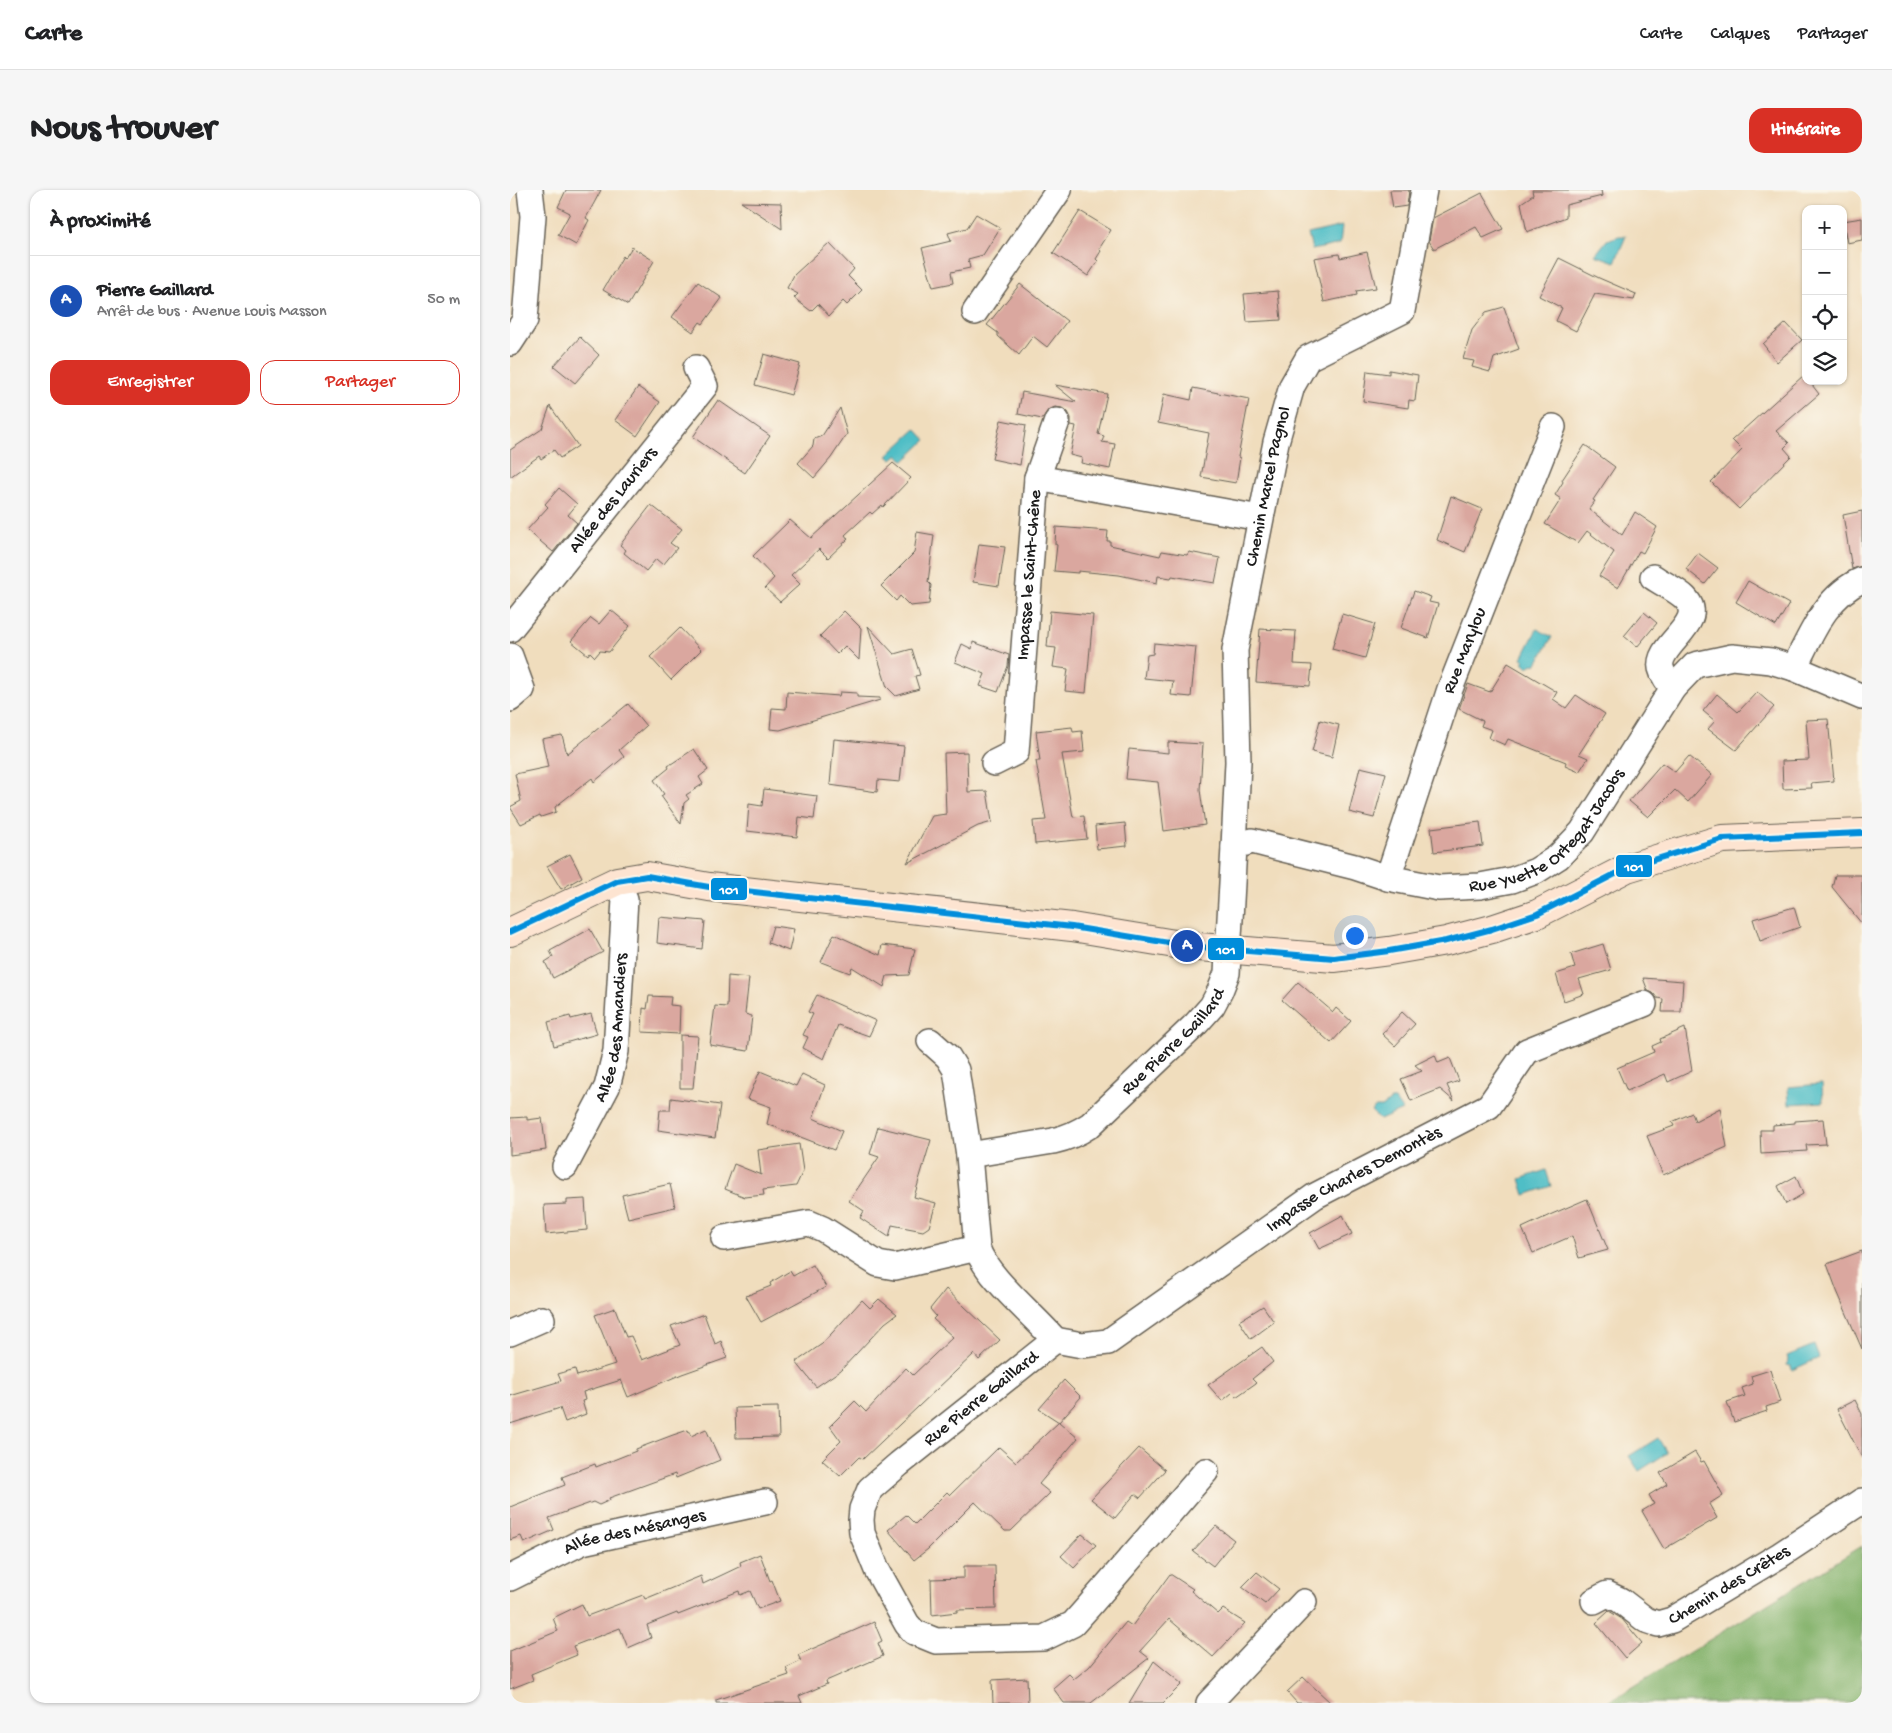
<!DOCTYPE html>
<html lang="fr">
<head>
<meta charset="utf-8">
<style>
  body { margin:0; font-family:"Gochi Hand",sans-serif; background:#f6f6f6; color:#202124 }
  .controls { position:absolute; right:15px; top:15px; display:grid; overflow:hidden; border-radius:10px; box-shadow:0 1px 4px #0004 }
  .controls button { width:45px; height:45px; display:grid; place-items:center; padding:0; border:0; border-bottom:1px solid #e0e0e0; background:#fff; color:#202124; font:25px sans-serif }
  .you { position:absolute; left:844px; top:745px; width:18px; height:18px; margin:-12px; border:4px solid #fff; border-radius:50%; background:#1a73e8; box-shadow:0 0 0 8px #1a73e833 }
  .badge { display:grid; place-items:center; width:32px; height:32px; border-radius:50%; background:#d93025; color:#fff; font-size:16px; font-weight:700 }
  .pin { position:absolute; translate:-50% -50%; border:2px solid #fff; box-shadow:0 1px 5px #0006 }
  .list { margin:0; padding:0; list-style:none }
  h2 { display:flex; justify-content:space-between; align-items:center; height:65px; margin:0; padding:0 20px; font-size:21px }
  h2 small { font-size:16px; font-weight:400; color:#757577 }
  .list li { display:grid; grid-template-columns:32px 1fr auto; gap:15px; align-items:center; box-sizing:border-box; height:90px; padding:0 20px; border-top:1px solid #e0e0e0 }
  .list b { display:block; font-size:19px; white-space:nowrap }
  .list p { margin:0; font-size:16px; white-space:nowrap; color:#757577 }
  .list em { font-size:16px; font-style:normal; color:#757577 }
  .actions { display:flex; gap:10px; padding:15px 20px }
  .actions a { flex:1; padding:11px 0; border:1px solid #d93025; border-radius:15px; text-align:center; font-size:18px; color:#d93025 }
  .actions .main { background:#d93025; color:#fff }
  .icon { flex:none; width:28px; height:28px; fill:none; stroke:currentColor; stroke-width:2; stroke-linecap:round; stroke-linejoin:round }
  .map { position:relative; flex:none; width:1352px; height:1513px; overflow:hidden; border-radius:15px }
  header { display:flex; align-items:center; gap:30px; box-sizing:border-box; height:70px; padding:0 25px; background:#fff; border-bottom:1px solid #e0e0e0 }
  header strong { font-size:24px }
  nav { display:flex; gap:28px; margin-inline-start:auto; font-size:18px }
  .intro { display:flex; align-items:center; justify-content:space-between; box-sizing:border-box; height:120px; padding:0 30px }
  h1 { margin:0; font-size:35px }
  .button { padding:12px 22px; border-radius:15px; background:#d93025; color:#fff; font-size:18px; font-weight:700 }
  main { display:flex; gap:30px; padding:0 30px }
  aside { flex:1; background:#fff; border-radius:15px; box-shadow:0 1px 4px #0004 }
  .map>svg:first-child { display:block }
  .forest { fill:#84b26c; stroke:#506744 }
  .water { fill:#50bec6; stroke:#366d71 }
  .building { fill:#daa79f }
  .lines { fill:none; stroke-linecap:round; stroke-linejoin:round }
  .street-casing { stroke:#666054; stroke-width:28 }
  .secondary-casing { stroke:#666054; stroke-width:30 }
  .street { stroke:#fff; stroke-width:25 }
  .secondary { stroke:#fde4d1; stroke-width:28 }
  .bus-1-casing { stroke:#fbf7ec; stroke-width:10 }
  .bus-1 { stroke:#008ddb; stroke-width:6 }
  .labels { text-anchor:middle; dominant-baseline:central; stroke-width:4; stroke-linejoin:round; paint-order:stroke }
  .street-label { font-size:18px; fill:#1c1c1c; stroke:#fbf7ec }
  .line-badge { stroke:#fbf7ec; stroke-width:2 }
  .badge-label { font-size:14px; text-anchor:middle; font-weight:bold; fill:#fff }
</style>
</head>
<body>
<header>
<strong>Carte</strong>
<nav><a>Carte</a><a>Calques</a><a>Partager</a></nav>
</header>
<div class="intro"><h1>Nous trouver</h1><a class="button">Itinéraire</a></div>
<main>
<aside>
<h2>À proximité<small></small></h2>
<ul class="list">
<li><span class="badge" style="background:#1a4fb4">A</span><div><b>Pierre Gaillard</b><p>Arrêt de bus · Avenue Louis Masson</p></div><em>50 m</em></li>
</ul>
<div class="actions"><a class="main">Enregistrer</a><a>Partager</a></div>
</aside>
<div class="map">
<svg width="1352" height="1513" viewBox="0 0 1352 1513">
  <rect width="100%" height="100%" fill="#fbf7ec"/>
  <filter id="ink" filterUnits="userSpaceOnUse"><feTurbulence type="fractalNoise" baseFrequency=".02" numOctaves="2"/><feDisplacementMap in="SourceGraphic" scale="10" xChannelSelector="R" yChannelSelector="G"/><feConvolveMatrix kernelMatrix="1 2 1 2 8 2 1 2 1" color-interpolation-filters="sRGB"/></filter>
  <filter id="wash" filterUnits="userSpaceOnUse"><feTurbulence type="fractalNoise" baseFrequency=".0096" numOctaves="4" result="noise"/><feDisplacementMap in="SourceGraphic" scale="20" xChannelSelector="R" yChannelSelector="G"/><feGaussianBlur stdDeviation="1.12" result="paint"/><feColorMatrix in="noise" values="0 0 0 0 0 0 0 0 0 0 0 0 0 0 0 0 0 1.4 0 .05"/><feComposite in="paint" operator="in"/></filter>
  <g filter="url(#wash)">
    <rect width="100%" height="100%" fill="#f0ddbd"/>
    <!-- forest -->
    <path class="forest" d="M1352,1356v157h-255z"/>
    <!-- water -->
    <path class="water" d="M832,36l-2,18 -28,6 -4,-16z
      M1109,46h7l-11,26 -20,-7 12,-15z
      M406,239l10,11 -22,21 -6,-7 -6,5 -5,-3z
      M1027,439l15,8 -16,28 -3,-1 -6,3 -3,-4v-4l-2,-1z
      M1312,894l1,18 -34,2 -1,-17z
      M881,910h4l7,10 -22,10 -9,-9 5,-4h6z
      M1036,980l5,16 -26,9 -5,-16z
      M1304,1155l5,13 -27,12 -1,-4 -4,-1 1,-6 -1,-3z
      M1148,1248l9,15 -28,18 -10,-15z"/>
    <g id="blocks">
      <!-- building -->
      <path class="building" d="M56,0h35l-15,28 3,2 -13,25 -18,-10 12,-22 -12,-6z
        M880,0h19l-2,16 -14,2z
        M1022,0h69l1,6 -36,9v12l-39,15 -6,-29 12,-8z
        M972,3l21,36 -20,9 -7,-11 -42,22 -5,-8 4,-23z
        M231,12l40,1 1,26z
        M570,21l31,19 -12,19 2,2 -5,8 2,2 -10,15 -35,-23z
        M466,24l24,14 -17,27 -15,4 2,9 -19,4 2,11 -20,4 -11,-39 29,-7 -3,-8 19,-5z
        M1352,28v22l-15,3 -4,-22z
        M319,53l25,26 -6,7 14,14 -15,15 -4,-4 -14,15 -11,-12 -7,7 -17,-13 4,-4 -11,-6 7,-13z
        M122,57l22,14 -26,44 -25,-15 20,-34 2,2z
        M857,62l9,36 -20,3 1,4 -33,7 -10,-44 25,-4 1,4z
        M1049,68l40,20 37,16 -2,6 -39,-6 -19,37 -20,-10 6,-13 -23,-12z
        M188,92l24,16 -19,26 -3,-2 -7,10 -21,-15z
        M510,94l47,37 -20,26 -14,-11 -14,19 -21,-19v-3l-11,-8z
        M768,101l3,29 -34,2 -3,-28z
        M994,117l15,42 -25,9 -4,14 -18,-5 2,-6 -11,-2 9,-29 14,-18z
        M1276,133l16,17 -25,22 -14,-18z
        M70,147l19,18 -24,28 -21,-17z
        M254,164l36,10 -9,31 -36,-10z
        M879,180l29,5 -3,26 -6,-1 -1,8 -45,-7 4,-30 22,3z
        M1294,185l2,6h3l10,13 -43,37 13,12 -5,5 7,8 -52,53 -28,-27 31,-32 -10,-10z
        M545,195l52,9 -9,40 6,2 -2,6 13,2 -5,25 -29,-6 1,-5 -12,-3 6,-29 -5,-1v-7l-3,-6 -6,-4 -7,-1 -7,3 -6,9 -24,-5 4,-22 54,10z
        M128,197l22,15 -23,34 -22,-16z
        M683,198l56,11 -11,58 2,1 -4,25 -35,-6 8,-44 -51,-10 6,-29 27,6z
        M208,210l52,36 -25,37 -52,-36z
        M40,216l28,40 -18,12 -6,-8 -13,9 -2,-3 -29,21v-27l32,-21z
        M330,218l7,26 -16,24 -17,20 -16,-15 15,-17 1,-7 8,-3z
        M491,230l25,5 -6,40 -28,-6z
        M1075,255l30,22 -22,33 2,1 -6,8 33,26 13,-23 22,15 -14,26 -4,-2 -21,37 -19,-12 15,-24 -27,-21 -9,12 -33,-19 16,-25 -6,-4 8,-13 -1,-2z
        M383,273l18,15 -28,29 -1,-2 -10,9 -2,-2 -25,23 3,4 -20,19 -9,-9 -28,26 9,9 -20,18 -15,-14 9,-10 -21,-22 37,-36 21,18z
        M49,298l18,16 -9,11 9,8 -24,29 -26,-22 21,-23 -3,-3z
        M941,306l31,13 -17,43 -28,-12z
        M141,315l31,24 -12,14 7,5 -14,17 -7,-6 -10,12 -22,-18 2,-3 -6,-5z
        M1352,321v55l-10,3 -9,-54z
        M546,337l52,4 -1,10h3v4l50,11 2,-5 25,4 2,-3 31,6 -5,25 -43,-7 -1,2 -13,-2 -1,7 -38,-8 -41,-4v2l-24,-2 3,-26 -2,-1z
        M407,342l17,3 -6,47 3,3 -2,19 -19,2 -10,-10 -4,5 -15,-15 33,-33z
        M469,354l26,3 -6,39 -26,-4z
        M1188,363l20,15 -13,16 -19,-15z
        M1238,391l41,23 -13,22 -40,-24z
        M904,401l17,6 -2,5 9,2 -10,34 -27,-10z
        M101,420l19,16 -21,26 -9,-1 -5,6 -5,-5 -2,3 -17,-14 20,-23 8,6z
        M334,421l17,17 -2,32 -14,-14 -8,8 -17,-18z
        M540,421l43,4 -7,78 -21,-2 3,-22 -15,-2 3,-19 -9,-1z
        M1134,422l13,11 -20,24 -13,-11z
        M832,424l33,10 -10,34 -33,-9z
        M358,436l26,28 18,-5 8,26 -5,1 4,13 -23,7 -9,-9z
        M170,438l21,22 -30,30 -21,-23z
        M750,439l36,2 -2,33 18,1 -2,21 -54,-4z
        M463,452l36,13 -1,11 -10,26 -18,-6 5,-12 -30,-12 7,-18 10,5z
        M644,453l42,4 -5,50 -20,-2 2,-14 -29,-3 3,-23 6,-1z
        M998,473l49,29 -4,7 13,9 10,-13 29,19 -26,40 9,4 -9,14 -14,-6 1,-4 -58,-23 -3,6 -16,-7 3,-8 -11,-4 2,-5 -24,-12 9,-25 22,8z
        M277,502l52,4 1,-4 17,1v4l23,1v2l-100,30 -10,-1 2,-21 14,1z
        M1247,502l17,15 -38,43 -28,-21 7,-8 -12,-10 14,-17 21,18z
        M118,514l18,22 -27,24 5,7 -30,25 -2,-4 -37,29 1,5 -15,5 -1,-2 -19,9 -11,-17 11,-6 -6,-27 33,-7 -6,-28 20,-4 5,19z
        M1318,529l6,62 -23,2 1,5 -29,1 -1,-28 27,-1 -3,-40z
        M810,530l19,5 -7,32 -20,-5z
        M562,537l1,5 9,-1 2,21 -22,2 11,63 11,-1 3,23 -52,5 -2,-23 13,-1 -10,-59h4l-4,-30z
        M324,549l70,7 -4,36 -22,-2 -1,12 -47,-7z
        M658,552l35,2 -3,46 5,35 -41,6 -6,-49 -32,-3 3,-30 39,4z
        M184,559l14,21 -9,7 4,7 -17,11 3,4 -5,4 -3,21 -20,-28 3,-2 -10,-14 15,-12 -1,-2z
        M457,562l1,40 19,-1 5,31 -14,4 -71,37 25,-47 14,-2 -2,-61z
        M1179,566l23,19 -24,27 -13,-12 -27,27 -19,-16 33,-38 13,9z
        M850,577l26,6 -12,45 -25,-6z
        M254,599l53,7 -3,23 -15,-2 -2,20 -50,-6 2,-27 13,2z
        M970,632l3,24 -49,6 -3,-24z
        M615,633l2,23 -30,3 -2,-23z
        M60,664l12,23 -21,12 -14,-23z
        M1325,685h27v49l-30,-37z
        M1284,717l6,20 -40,14 -7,-22z
        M149,727l46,4 -3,28 -45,-6z
        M263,736l21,3 -5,22 -21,-8z
        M80,739l13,23 -50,26 -8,-16 8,-5 -3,-6z
        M324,744l46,21 2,-10 33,4 -6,26 -22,1 -3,11 -32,-20 -2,6 -29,-11z
        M1093,754l8,26 -32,9 5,15 -20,7 -8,-27 19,-6 -4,-14z
        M218,786l21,2 -4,36 7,2 -4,35 -38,-6 5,-39 12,1z
        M1133,788l40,3 -2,31h-19l1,-13 -6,-1 -4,-5 -5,-2z
        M788,792l35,30 3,-4 15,13 -20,22 -49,-43z
        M307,805l59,26 -7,15 -31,-11 -14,34 -21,-11 5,-11 -5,-2 10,-21 -5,-2z
        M139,806l22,1 -1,8 10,1 -1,28 -37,-2 1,-24 4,1z
        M892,822l13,12 -20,22 -13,-12z
        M81,824l6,20 -43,12 -6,-24 22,-6 1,3z
        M1175,838l7,43 -24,11 -3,-8 -38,17 -10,-23 37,-16 -2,-6 9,-4 -1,-3z
        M170,845l18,1 -5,52h-13z
        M925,865l3,8 12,-5 9,23 -12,4 7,16 -14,-12 -29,12 -10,-22 21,-8 -7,-6z
        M250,881l36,15 6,-12 23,11 -12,33 29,13 -8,19 -67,-26 4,-17 -23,-8z
        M161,908l49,7 -5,33 -57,-8 2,-20h10z
        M1210,918l7,39 -64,28 -16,-39 27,-10 -2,-4 20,-9 3,8z
        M17,927v3l15,-2 4,32 -36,5v-37z
        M1313,929l3,25 -20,1 1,6 -46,3 -1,-24h13v-5l22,-2v-2z
        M368,937l53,13 -17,57 22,6 -7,24 -6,4 -31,-6 -3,12 -29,-19 4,-7 -15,-10 30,-44 -9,-3z
        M289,954l4,27 -7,15 -33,4 1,5 -19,2 -20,-8 9,-25 27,11 -3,-25z
        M1286,986l7,18 -17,10 -8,-18z
        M160,994l5,23 -47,11 -6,-23z
        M75,1009l2,31 -41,4 -2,-29 23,-1v-4z
        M1077,1009l21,51 -29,8 -7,-22 -39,17 -11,-25 30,-14z
        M833,1025l9,19 -33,15 -9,-16z
        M1352,1061v98l-25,-58 -10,-27z
        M303,1075l13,22 -65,35 -15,-26 25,-10 -1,-3 20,-12 3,5z
        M436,1099l54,51 -21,20 -5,-6 -111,105 -4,-2 -19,19 -18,-16 19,-19 -11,-15 25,-25 11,11 40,-44 7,7 40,-38 -20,-18 3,-3 -6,-7z
        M369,1109l18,15 -12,9 -44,47 -25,17 -20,-25 26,-18 40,-44 8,8z
        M753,1116l11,16 -23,17 -12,-18z
        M105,1118l11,29 5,-1 11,24 38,-15 -9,-19 33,-12 11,30 6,-3 6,17 -45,16 -54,23 -7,-17 -38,12 2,8 -3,1 4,13 -21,8 -5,-14 -50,16v-28l51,-15 -3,-7 17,-5 2,7 38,-12 -20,-49z
        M752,1157l11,15 -21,17 4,4 -20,14 -4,-4 -10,8 -14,-16z
        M1260,1180l10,32 -14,5 1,4 -33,11 -7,-20 18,-6 -3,-8 11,-4 -2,-8z
        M554,1190l17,17 -22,25 -20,-13z
        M1345,1210l7,14v44l-25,-49z
        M268,1217l1,30 -43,1 -1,-30z
        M549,1232l19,16 -39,46 11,9 -39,38h-6l-30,-29 -47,47 -14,11 -26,-30 18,-15 9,9 32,-32 3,3 49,-48 17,15z
        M196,1239l14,31 -44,18 -1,-4 -66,24 1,2 -11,5 -6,-3 -44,16 5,12 -30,13 -3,-7 -11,4v-33l55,-22 -3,-8 33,-13 1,3 40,-16v-2l37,-14 15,-5 3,6z
        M629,1258l26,22 -25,28 -5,-4 -20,24 -24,-19z
        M1185,1262l6,10 3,-1 19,34 -14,9 8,14 -53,31 -22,-38 12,-7 -5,-9 18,-11 -7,-11z
        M706,1336l18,14 -21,26 -20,-15z
        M572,1344l14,11 -22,23 -13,-12z
        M250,1364l10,27 2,-1 8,21 -22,8 -8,-18 -10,4 -1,-4 -61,24 -1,-2 -30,12 4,13 -23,10 -8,-20 -47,18 4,9 -46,19 2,6 -23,9v-38l48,-20 -5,-13 29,-14 5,12 56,-21 2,4 56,-23 2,8 38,-18 -1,-4z
        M454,1376h31l1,43 -39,1v2l-25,3 -1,-36 33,-1z
        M747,1382l22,17 -14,15 -23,-17z
        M660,1384l23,15 -2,2 27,23 5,-5 22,14 -32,34 -44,-38 -29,32 9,7 -58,45h-27l-11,-15 16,-14 5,5 15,-12 37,-45 6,4z
        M1099,1421l13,8 20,24 -17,15 -29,-35z
        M364,1432l8,19 -4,2 5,13 -57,25 1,3 -28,12 3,7h-86v-3l73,-25 -3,-7 15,-7 -3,-6z
        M644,1471l28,23 -19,19h-34z
        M793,1487l28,26h-34l-10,-11z
        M517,1488l1,25h-35l-1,-23z"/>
    </g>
  </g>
  <g filter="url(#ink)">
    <use href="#blocks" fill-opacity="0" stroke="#666054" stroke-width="1"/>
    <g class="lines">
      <!-- street casing -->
      <g class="street-casing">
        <g id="street">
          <path d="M465,122l84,-122"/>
          <path d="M0,153l15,-23 8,-104 -3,-26"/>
          <path d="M527,288l20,-57"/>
          <path d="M1143,387c10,7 24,13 32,21 24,25 -29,46 -24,70 2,8 7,14 12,20"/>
          <path id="s1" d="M0,439l195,-243 -9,-18"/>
          <path d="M0,466l12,33 -12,10"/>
          <path d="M1284,478l68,29"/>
          <path id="s2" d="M484,573l22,-11 21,-274 223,40"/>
          <path id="s3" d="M724,657l4,-85 -3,-112 41,-208 16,-56 16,-28 94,-47 22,-121"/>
          <path id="s4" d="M878,688l62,-189 103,-262"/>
          <path d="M420,851l18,16 8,13 13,85"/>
          <path id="s5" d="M55,976l42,-79 9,-36 9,-152 -8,-18"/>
          <path d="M214,1048l85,-15 14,6 55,35 17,3 82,-19"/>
          <path d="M0,1143l32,-14"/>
          <path id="s6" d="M545,1150l27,5 26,-3 207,-146 174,-90 38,-55 117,-47"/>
          <path id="s7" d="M696,1281l-117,135 -16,18 -29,14 -108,3 -22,-9 -7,-8 -30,-54 -15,-37 -1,-13 1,-11 8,-20 29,-25 156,-124c-22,-26 -68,-62 -78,-92l-8,-93 84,-14c14,-3 25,-8 37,-16l105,-100 17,-19 8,-15 7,-18 7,-126 18,-6 103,26 33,11 51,10 41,-2 32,-6 24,-9 22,-14 24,-25 91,-144 22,-23 37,-8 39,4 23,7c17,-33 32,-73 68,-88"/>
          <path id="s8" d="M0,1388l72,-36 183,-40"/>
          <path id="s9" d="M1084,1411l13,-7 13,6 26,20 12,4 14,-4 108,-65 82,-54"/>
          <path d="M699,1513l95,-101"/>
        </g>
      </g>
      <!-- secondary casing -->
      <g class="secondary-casing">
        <path id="secondary" d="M0,742l107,-51 30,-5 62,11 363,40 115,19 147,12 55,-7 57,-10 46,-12 45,-15 90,-46 95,-29 140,-6"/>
      </g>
      <!-- street -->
      <use href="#street" class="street"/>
      <!-- secondary -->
      <use href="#secondary" class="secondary"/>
      <!-- bus-1 casing -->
      <g class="bus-1-casing">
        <path id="bus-1" d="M0,742l107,-51 30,-5 62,11 363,40 115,19 147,12 55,-7 57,-10 46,-12 45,-15 90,-46 95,-29 140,-6"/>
      </g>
      <!-- bus-1 -->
      <use href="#bus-1" class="bus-1"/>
    </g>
  </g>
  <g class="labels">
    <!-- street labels -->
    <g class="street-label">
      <text stroke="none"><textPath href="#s3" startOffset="364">Chemin Marcel Pagnol</textPath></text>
      <text stroke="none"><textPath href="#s1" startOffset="165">Allée des Lauriers</textPath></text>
      <text stroke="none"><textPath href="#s2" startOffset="202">Impasse le Saint-Chêne</textPath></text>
      <text stroke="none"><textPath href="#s4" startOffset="240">Rue Marylou</textPath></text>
      <text stroke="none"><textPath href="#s7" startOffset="1779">Rue Yvette Ortegat Jacobs</textPath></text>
      <text stroke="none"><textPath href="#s5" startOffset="149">Allée des Amandiers</textPath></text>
      <text stroke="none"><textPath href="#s7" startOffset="1221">Rue Pierre Gaillard</textPath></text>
      <text stroke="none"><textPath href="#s6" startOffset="349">Impasse Charles Demontès</textPath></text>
      <text stroke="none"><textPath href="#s7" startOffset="668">Rue Pierre Gaillard</textPath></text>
      <text stroke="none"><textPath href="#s8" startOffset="134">Allée des Mésanges</textPath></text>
      <text stroke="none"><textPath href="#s9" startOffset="156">Chemin des Crêtes</textPath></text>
    </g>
  </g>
  <g class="line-badge">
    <rect x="1105" y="664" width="38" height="24" rx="5" fill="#008ddb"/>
    <rect x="200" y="687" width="38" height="24" rx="5" fill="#008ddb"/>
    <rect x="697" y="747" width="38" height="24" rx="5" fill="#008ddb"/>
  </g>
  <g class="badge-label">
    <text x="1124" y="681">101</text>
    <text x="219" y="704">101</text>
    <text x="716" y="764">101</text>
  </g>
</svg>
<div class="controls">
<button>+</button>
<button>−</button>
<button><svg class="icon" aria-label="locate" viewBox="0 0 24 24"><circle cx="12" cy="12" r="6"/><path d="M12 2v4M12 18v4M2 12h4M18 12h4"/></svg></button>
<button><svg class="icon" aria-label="layers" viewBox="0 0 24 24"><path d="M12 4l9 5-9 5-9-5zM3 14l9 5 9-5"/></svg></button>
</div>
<div class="you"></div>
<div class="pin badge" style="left:677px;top:756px;background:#1a4fb4">A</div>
</div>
</main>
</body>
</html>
